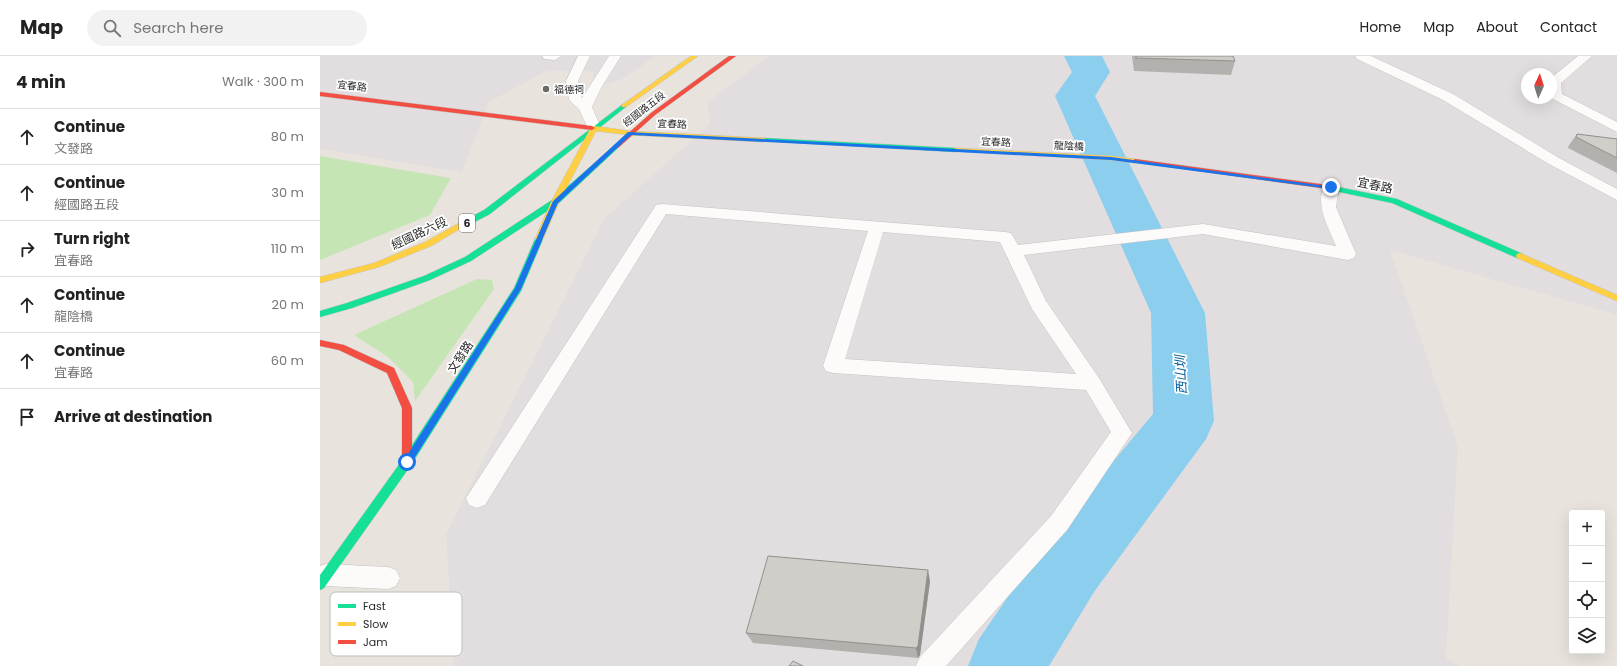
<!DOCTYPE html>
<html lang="en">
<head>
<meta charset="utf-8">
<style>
  body { margin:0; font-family:Poppins,"Noto Sans TC",sans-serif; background:#f2f2f2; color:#222 }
  .controls { position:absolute; right:12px; bottom:12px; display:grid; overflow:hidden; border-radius:4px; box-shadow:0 4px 16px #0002 }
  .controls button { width:36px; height:36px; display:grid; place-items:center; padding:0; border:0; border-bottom:1px solid #e0e0e0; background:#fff; color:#222; font:20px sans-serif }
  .compass { position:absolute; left:1201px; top:12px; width:36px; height:36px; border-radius:50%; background:#fff; box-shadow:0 4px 16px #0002; rotate:4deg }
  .stop { position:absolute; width:12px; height:12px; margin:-9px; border:3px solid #1a73e8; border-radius:50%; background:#fff }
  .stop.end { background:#1a73e8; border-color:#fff; box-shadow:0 1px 4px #0008 }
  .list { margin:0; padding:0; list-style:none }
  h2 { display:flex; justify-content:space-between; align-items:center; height:52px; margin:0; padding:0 16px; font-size:17px }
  h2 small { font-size:13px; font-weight:400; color:#767676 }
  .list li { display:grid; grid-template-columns:26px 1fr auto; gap:12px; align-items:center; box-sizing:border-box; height:56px; padding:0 16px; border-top:1px solid #e0e0e0 }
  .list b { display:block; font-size:15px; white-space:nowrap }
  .list p { margin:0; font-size:13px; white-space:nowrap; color:#767676 }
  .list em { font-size:13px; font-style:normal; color:#767676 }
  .icon { flex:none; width:22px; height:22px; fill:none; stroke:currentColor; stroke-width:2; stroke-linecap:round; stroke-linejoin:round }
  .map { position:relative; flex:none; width:1297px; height:610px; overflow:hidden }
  header { display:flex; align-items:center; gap:24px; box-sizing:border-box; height:56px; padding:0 20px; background:#fff; border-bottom:1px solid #e0e0e0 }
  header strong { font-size:19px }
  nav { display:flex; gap:22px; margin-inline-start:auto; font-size:14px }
  .search { width:280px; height:36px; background:#f2f2f2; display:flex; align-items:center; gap:10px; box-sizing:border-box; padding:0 14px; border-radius:22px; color:#767676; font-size:15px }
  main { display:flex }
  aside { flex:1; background:#fff }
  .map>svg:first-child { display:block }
  .industrial { fill:#e2dee0; fill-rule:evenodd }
  .green { fill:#c5e5b4 }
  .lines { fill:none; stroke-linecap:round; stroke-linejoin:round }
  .river { fill:#8cceed; fill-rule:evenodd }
  .lane-casing { stroke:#c4c3c3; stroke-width:1 }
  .fast-casing { stroke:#c4c3c3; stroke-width:1 }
  .slow-casing { stroke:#c4c3c3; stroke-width:1 }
  .jam-casing { stroke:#c4c3c3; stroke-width:1 }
  .lane { fill:#fcfbfa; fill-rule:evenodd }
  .fast { fill:#16e098; fill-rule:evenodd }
  .slow { fill:#ffcf43; fill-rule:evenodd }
  .jam { fill:#f24e42; fill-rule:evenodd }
  .wall { fill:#b3b1ad }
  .shaded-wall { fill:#92908d }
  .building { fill:#d0cec9; stroke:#92908d }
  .route { fill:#1a73e8 }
  .poi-dot { fill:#6b6a67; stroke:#fff; stroke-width:1.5 }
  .labels { text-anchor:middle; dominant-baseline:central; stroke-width:3.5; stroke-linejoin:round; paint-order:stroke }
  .far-street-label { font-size:10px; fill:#282828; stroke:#fff }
  .far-poi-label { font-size:10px; fill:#282828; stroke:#fff; text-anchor:start }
  .shield { fill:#fff; stroke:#686868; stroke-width:1 }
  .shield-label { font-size:11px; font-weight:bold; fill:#282828 }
  .street-label { font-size:12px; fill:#282828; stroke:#fff }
  .water-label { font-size:13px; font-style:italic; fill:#07609e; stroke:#fff }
  .key { fill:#fff; stroke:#bebebe; stroke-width:1 }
  .key-label { font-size:11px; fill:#282828 }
</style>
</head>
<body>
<header>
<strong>Map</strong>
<div class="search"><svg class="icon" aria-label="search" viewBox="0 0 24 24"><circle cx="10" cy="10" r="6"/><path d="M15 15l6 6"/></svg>Search here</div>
<nav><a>Home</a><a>Map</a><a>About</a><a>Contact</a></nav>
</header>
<main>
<aside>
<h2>4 min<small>Walk · 300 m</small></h2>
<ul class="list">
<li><svg class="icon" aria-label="ahead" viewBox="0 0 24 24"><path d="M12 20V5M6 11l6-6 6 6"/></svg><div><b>Continue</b><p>文發路</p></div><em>80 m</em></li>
<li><svg class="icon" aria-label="ahead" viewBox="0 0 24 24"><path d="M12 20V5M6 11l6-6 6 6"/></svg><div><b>Continue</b><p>經國路五段</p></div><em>30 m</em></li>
<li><svg class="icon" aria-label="right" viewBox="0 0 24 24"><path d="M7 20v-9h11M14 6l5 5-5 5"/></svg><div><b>Turn right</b><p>宜春路</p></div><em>110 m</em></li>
<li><svg class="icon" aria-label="ahead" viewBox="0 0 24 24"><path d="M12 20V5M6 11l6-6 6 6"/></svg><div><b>Continue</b><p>龍陰橋</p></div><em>20 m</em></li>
<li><svg class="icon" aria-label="ahead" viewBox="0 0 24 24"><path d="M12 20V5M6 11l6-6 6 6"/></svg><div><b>Continue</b><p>宜春路</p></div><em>60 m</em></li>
<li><svg class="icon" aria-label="arrive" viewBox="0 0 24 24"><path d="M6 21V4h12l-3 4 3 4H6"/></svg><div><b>Arrive at destination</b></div></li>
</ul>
</aside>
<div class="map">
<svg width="1297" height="610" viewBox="0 0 1297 610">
  <rect width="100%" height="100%" fill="#e8e4dd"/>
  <!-- industrial -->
  <path class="industrial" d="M0,0h336l-34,23 -28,9 -1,-17h-46l-58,31 -27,70 -142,-23z
    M449,0h848v259l-227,-65 68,196 -12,212 15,8h-1007l-8,-132 158,-315 106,-95 -3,-21zM1207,18h24v24h-24z"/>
  <!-- green -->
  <path class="green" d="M0,100l130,22h1l-21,37 -110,45z
    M157,223l15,1 2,9 -79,112 -2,-19 -25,-25 -34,-22z"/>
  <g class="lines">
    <!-- river -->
    <path class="river" d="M744,0h38l8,16 -15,24 110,217 9,108 -8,18 -112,153 -45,74h-81l11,-27 65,-95 109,-130 -2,-101 -96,-217 17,-24z"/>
    <!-- lane casing -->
    <g class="lane-casing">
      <path id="lane" d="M222,0h19l-6,4 -11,-1z
        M258,0h12l-12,25 4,17 27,-42h12l-20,32 -9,19 9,21 -2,3h-10l-10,-22 -10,-9 -3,-19z
        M1035,0h16l82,38 106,64 58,31v11l-68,-36 -106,-64 -86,-41z
        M1258,0h14l-31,27 1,11 55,28v10l-66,-34v-20z
        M1011,126l5,2 3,3 -3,20 20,47 -2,4 -6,2 -145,-26 -179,21 22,46 53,77 33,55 -65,97 -121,136h-30l4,-9 131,-141 60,-84 -25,-42 -253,-17 -7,-2 -3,-5 45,-135 -202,-17 -181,291 -8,3 -8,-3 -3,-7 190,-293 6,-1 343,28 6,1 7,12 185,-21 133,22c-7,-18 -23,-43 -10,-62zM563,176l117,10 32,67 44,65 -231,-15z
        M6,508l62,3 8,3 4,8 -4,8 -8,3 -62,-3 -6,-2v-18z"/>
    </g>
    <!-- fast casing -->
    <g class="fast-casing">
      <path id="fast" d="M302,49l5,1 -137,108 -21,11h-6v-4l21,-11z
        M444,82l192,10 3,2 -3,2 -194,-11v-2z
        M296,89l2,1v2l-60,56 -87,57 -41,19 -78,28 -32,9v-6l27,-8 77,-27 41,-19 87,-57 62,-54z
        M1005,129h3l69,14 126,55 1,2 -1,2h-6l-125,-55 -67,-14z
        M219,180l4,3 -22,52 -110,174 -87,123 -4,2v-15l83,-116 111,-171 21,-49z"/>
    </g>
    <!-- slow casing -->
    <g class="slow-casing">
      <path id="slow" d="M371,0h7l-72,51h-4v-2z
        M274,70l36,5 134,7 3,2 -3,2 -134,-7 -34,-4 -37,71 -16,37 -4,3 -3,-1 -1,-2 16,-37 39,-73 -1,-1z
        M636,92l155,8 24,3 3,2 -3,2 -24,-3 -157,-9v-2z
        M143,165h6l1,2 -39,23 -52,21 -59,16v-6l54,-14 51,-21z
        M1200,197l97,42v6l-100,-43 -1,-2 1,-2z"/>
    </g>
    <!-- jam casing -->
    <g class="jam-casing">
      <path id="jam" d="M409,0h7l-81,59 -37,33h-4v-2l37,-33z
        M0,36l272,34 3,2 -3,2 -272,-34z
        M815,103l193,26 4,2 -4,2 -195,-27 -1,-1z
        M0,284l24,5 50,23 18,40v54l-1,3 -4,1 -4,-1 -1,-3v-54l-15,-35 -48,-23 -19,-4z"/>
    </g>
    <!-- lane -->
    <use href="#lane" class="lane"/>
    <!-- fast -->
    <use href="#fast" class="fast"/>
    <!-- slow -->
    <use href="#slow" class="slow"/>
    <!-- jam -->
    <use href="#jam" class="jam"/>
  </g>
  <!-- wall -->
  <path class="wall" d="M812,0h101l2,5 -4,14 -97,-4z
    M1257,78l40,5v34l-49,-25 1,-3z
    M610,525l-10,74 -2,3 -165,-15 -7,-10z"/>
  <!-- shaded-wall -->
  <path class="shaded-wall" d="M608,514l2,11 -10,74 -2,3 -2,-10z"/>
  <!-- building -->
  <path class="building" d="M816,0h97l2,5 -99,-3z
    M1257,78l40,5v19l-41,-21z
    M448,500l160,14 -10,76 -2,2 -170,-15z
    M473,605l10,5h-14z"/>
  <!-- route -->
  <path class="route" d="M308,76l483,25 223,30 -3,2 -220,-29 -480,-25 -73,68 -37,86 -111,176h-6v-5l111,-172 38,-87z"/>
  <!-- markers -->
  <circle class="poi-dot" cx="226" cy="33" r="4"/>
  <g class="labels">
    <!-- far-street labels -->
    <g class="far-street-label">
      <text transform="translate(32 30) rotate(7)">宜春路</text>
      <text transform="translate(324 53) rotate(-38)">經國路五段</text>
      <text transform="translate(352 68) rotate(2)">宜春路</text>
      <text transform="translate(676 86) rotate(3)">宜春路</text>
      <text transform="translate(749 90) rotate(3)">龍陰橋</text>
    </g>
    <!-- far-poi labels -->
    <g class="far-poi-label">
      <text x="234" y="33">福德祠</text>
    </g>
    <!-- shield labels -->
    <rect class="shield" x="139" y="158" width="16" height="18" rx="3"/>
    <g class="shield-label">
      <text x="147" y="167">6</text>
    </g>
    <!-- street labels -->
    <g class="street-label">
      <text transform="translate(1055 129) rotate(12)">宜春路</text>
      <text transform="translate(99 177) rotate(-25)">經國路六段</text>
      <text transform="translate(140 301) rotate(-57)">文發路</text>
    </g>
    <!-- water labels -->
    <g class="water-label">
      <text transform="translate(861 319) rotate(-93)">西山圳</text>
    </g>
  </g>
  <!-- legend -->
  <rect x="10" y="536" width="132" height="64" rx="6" class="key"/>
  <rect x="18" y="548" width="18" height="4" fill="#16e098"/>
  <rect x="18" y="566" width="18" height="4" fill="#ffcf43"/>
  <rect x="18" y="584" width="18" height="4" fill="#f24e42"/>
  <g class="key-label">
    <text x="43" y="554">Fast</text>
    <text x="43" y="572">Slow</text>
    <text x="43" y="590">Jam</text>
  </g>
</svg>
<div class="controls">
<button>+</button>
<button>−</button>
<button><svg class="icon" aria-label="locate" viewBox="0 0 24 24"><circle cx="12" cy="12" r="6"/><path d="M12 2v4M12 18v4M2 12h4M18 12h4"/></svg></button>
<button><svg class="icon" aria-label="layers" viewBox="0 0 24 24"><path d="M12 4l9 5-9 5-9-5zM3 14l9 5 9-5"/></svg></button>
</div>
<svg class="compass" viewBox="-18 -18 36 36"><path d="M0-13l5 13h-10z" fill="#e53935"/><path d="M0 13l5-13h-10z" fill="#767676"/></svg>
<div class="stop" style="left:87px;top:406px"></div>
<div class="stop end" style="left:1011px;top:131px"></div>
</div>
</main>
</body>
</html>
